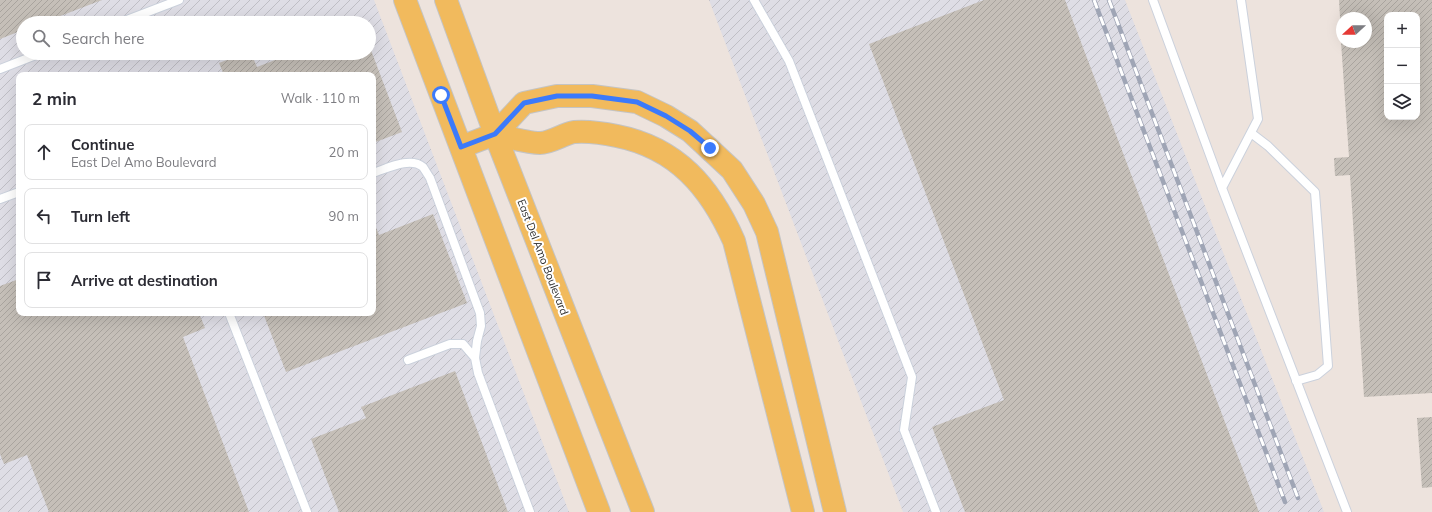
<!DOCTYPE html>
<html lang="en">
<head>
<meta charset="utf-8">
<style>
  body { margin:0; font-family:Mulish,sans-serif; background:#f2f2f3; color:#2b2b33 }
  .controls { position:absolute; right:12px; top:12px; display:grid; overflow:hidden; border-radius:8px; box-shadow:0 4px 16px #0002 }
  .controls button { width:36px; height:36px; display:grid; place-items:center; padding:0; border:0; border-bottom:1px solid #e1e1e2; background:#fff; color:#2b2b33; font:20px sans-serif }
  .compass { position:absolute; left:1336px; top:12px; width:36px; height:36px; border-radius:50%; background:#fff; box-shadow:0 4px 16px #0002; rotate:249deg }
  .stop { position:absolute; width:12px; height:12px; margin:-9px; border:3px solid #3b7afb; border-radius:50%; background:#fff }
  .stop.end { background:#3b7afb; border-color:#fff; box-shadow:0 1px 4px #0008 }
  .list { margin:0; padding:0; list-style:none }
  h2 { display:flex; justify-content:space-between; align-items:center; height:52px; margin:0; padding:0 16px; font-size:17px }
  h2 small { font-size:13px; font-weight:400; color:#7c7c81 }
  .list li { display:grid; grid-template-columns:26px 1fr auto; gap:12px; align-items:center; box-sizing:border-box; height:56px; margin:0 8px 8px; padding:0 8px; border:1px solid #e1e1e2; border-radius:8px }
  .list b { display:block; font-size:15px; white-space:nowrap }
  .list p { margin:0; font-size:13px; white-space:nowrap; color:#7c7c81 }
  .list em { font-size:13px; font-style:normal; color:#7c7c81 }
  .icon { flex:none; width:22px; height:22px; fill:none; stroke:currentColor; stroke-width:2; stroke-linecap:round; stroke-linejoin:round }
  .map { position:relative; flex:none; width:1432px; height:512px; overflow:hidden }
  .search { position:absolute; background:#fff; box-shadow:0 4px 16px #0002; left:16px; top:16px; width:360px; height:44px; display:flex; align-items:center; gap:10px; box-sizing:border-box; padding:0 14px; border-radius:22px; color:#7c7c81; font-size:15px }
  .panel { position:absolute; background:#fff; box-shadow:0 4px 16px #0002; left:16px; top:72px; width:360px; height:244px; border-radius:8px }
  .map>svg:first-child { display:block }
  .industrial { fill:url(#industrial-furrows); fill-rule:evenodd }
  .building { fill:url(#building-hatch); fill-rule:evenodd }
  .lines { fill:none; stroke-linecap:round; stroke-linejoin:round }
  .lane-casing { stroke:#cbd1dc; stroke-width:10 }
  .primary-casing { stroke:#c4c4c4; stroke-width:24 }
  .lane { stroke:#fff; stroke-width:8 }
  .primary { stroke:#f1ba5d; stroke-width:22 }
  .rail-casing { stroke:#9fa5b5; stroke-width:4.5 }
  .rail { stroke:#fff; stroke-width:3; stroke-dasharray:9; stroke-linecap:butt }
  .route { stroke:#3b7afb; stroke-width:5 }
  .labels { text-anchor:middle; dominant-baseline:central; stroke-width:4; stroke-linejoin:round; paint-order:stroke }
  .street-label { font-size:11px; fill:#2b2b2b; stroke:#fff }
</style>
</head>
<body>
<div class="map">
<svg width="1432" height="512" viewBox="0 0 1432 512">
  <defs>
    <pattern id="industrial-furrows" width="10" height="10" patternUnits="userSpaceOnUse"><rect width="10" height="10" fill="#dedde5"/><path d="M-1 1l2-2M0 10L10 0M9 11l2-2" fill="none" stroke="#bfbec5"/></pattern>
    <pattern id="building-hatch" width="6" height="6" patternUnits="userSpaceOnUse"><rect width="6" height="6" fill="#c5bfb8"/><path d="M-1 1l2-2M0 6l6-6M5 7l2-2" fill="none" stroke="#a9a49e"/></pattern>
  </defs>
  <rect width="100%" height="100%" fill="#ede3dd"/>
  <!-- industrial -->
  <path class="industrial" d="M0,0h374l195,512h-569zM23,23h346v30h-346zM19,75h354v238h-354z
    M709,0h416l199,512h-421z"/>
  <!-- building -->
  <path class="building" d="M0,0h102l-60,23h-19v7l-23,9z
    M984,0h81l194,512h-294l-33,-85 72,-27 -135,-356z
    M1339,0h93v393l-68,4 -14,-222 -15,1 -1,-18 15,-1 -8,-115h25v-24h-24v17h-1zM1387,15h30v102h-30z
    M369,45l33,87 -29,11v-68h-149l-5,-12 26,-10h6l6,14 36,-14h76z
    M433,214l34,89 -181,69 -23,-59h110v-93l6,15z
    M19,279v34h180l6,15 -22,9 66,175h-200l-22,-57 -23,9 -4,-10v-168z
    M455,371l53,141h-169l-28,-73 55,-21 -5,-11z
    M1432,417v70l-10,1 -5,-70z"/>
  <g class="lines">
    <!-- lane casing -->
    <g class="lane-casing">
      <path id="lane" d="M754,0l35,61 123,316 -8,53 32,82
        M1153,0l69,188 125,324
        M119,23l60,-23
        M0,69l41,-16
        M1251,133l17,13 47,46 13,174 -11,9 -21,6
        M373,173c13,-4 37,-17 50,-6 2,3 5,8 7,11l50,135 1,13 -4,15 -2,17 3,15 52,139
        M1222,188l36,-69 -17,-119
        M0,199l19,-7
        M229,313l78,199
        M408,360l42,-16h13l12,14"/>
    </g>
    <!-- primary casing -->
    <g class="primary-casing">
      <path id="primary" d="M405,0l194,512
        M446,0l49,134 148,378
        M495,134c12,3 33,9 45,9 11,0 23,-9 34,-11 14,-1 29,1 43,4 60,12 93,51 117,105l69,271
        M461,147l34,-13 29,-31 33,-7h35l45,6 29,14 24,15 42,39 22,34 13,28 68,280"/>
    </g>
    <!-- lane -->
    <use href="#lane" class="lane"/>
    <!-- primary -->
    <use href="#primary" class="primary"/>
    <!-- rail casing -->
    <g class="rail-casing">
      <path id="rail" d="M1094,0l191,502
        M1109,0l189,498"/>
    </g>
    <!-- rail -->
    <use href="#rail" class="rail"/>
  </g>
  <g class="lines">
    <!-- route -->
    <path class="route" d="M441,95l20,52 34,-13 29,-31 33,-7h35l45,6 29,14 24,15 20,17"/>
  </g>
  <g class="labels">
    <!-- street labels -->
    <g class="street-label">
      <text transform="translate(543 257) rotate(69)">East Del Amo Boulevard</text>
    </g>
  </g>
</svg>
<div class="controls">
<button>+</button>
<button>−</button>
<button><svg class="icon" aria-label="layers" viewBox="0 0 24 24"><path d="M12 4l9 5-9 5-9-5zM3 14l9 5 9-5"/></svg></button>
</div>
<svg class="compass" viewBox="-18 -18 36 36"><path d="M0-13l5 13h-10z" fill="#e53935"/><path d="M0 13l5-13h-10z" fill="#7c7c81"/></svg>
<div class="stop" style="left:441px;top:95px"></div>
<div class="stop end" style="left:710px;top:148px"></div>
<div class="search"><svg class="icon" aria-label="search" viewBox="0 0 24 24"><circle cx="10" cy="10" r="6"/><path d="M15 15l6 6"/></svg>Search here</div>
<section class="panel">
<h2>2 min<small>Walk · 110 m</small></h2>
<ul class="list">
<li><svg class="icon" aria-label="ahead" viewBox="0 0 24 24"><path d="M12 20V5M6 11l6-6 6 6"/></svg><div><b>Continue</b><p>East Del Amo Boulevard</p></div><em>20 m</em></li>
<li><svg class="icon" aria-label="left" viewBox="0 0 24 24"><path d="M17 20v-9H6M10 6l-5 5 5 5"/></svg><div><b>Turn left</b></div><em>90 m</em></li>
<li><svg class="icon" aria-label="arrive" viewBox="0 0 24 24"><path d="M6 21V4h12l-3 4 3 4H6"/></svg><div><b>Arrive at destination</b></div></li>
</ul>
</section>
</div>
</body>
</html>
